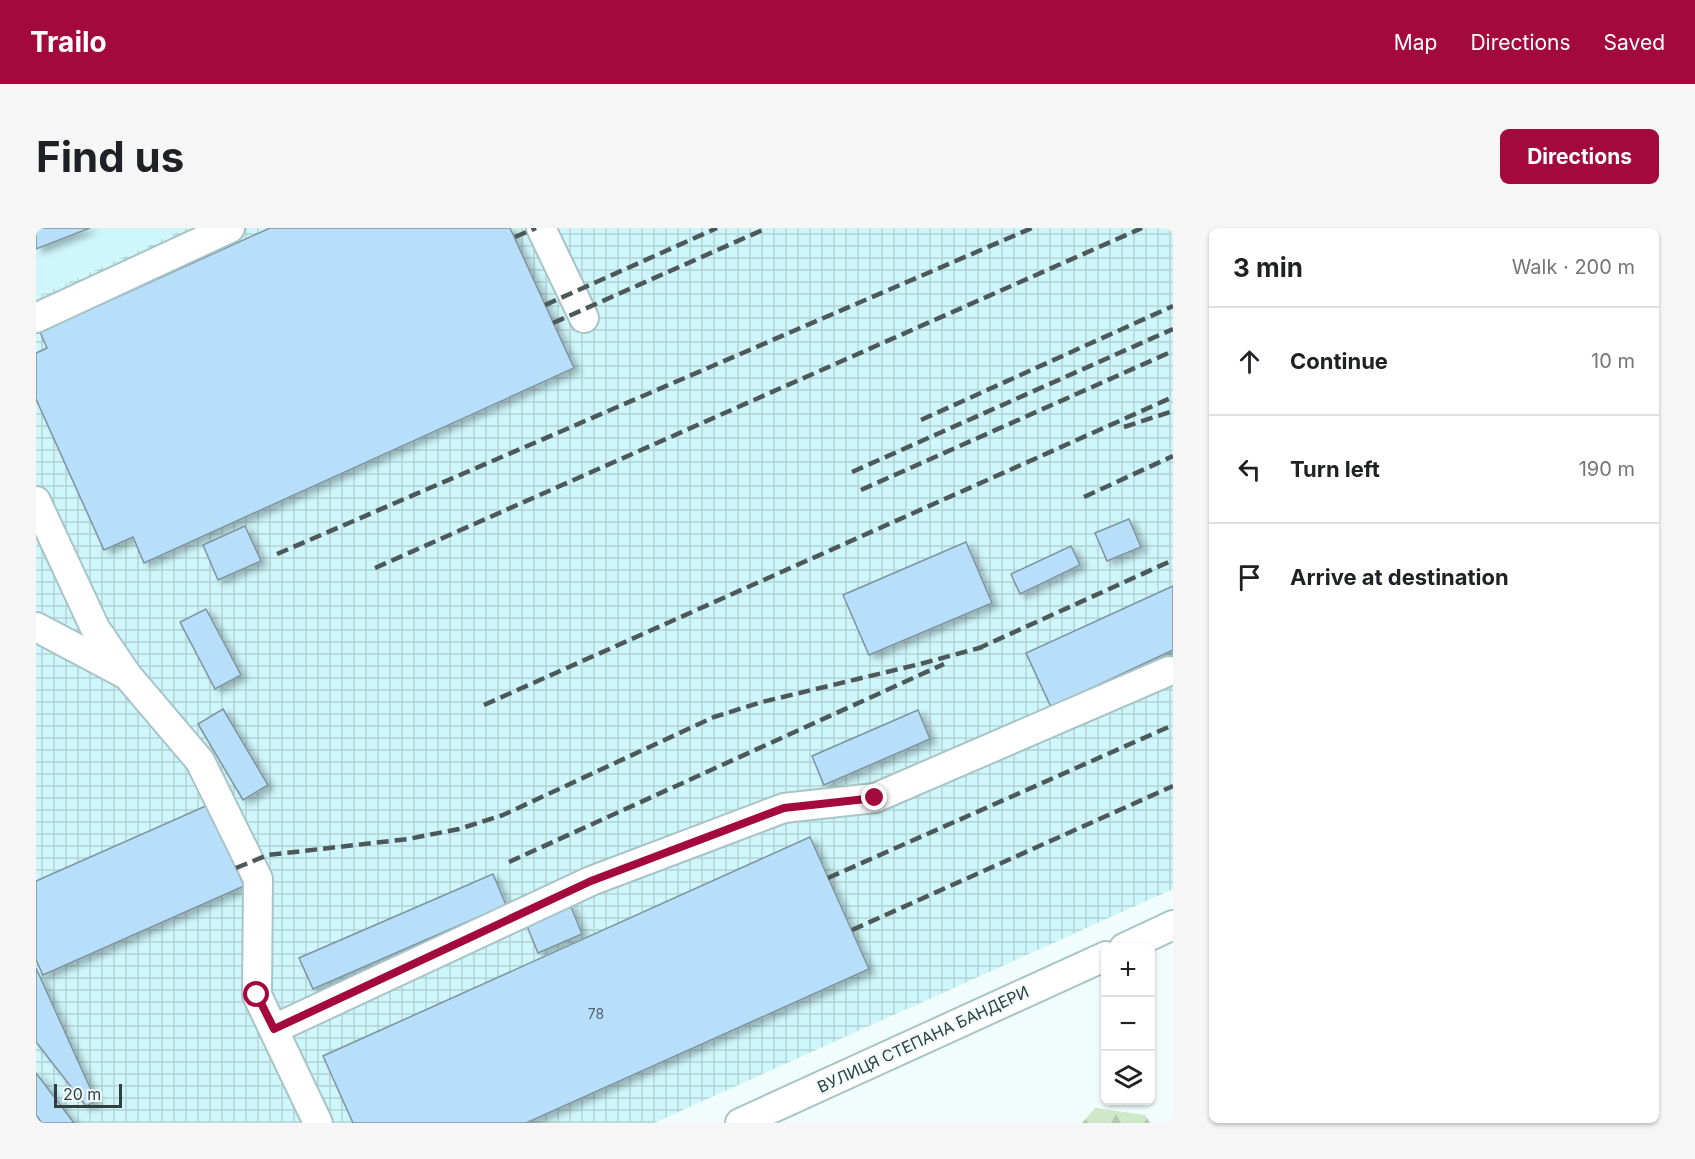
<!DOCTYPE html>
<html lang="en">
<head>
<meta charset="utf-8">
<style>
  body { margin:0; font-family:Inter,sans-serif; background:#f6f6f6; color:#202124 }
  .controls { position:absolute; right:18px; bottom:18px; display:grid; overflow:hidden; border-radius:9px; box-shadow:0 2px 4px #0004 }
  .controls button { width:54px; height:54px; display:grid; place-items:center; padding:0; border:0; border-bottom:2px solid #e0e0e0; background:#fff; color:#202124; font:30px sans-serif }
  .scale { position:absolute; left:18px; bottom:15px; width:68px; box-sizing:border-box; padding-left:6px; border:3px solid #323e3f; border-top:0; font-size:16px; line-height:21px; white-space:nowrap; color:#323e3f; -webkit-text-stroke:4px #f1fcfd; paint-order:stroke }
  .stop { position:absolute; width:18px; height:18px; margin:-14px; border:4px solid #a4093e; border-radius:50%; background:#fff }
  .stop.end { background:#a4093e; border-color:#fff; box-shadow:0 2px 6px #0008 }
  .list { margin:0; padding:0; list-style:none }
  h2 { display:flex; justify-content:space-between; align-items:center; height:78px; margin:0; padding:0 24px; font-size:26px }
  h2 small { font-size:20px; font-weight:400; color:#757577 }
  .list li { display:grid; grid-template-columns:39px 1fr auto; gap:18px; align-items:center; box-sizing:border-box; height:108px; padding:0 24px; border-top:2px solid #e0e0e0 }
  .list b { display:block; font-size:22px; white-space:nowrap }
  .list em { font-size:20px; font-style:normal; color:#757577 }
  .icon { flex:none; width:33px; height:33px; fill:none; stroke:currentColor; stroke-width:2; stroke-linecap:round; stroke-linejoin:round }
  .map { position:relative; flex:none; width:1137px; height:895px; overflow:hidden; border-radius:9px }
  header { display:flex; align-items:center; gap:36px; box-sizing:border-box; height:84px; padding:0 30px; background:#a4093e; color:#fff }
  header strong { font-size:28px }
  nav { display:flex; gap:33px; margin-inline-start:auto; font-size:21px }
  .intro { display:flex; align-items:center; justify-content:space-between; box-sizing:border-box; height:144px; padding:0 36px }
  h1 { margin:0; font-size:42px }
  .button { padding:15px 27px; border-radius:9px; background:#a4093e; color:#fff; font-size:21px; font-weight:700 }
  main { display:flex; gap:36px; padding:0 36px }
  aside { flex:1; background:#fff; border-radius:9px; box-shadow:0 2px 4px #0004 }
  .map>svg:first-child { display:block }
  .built { fill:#cff6fa }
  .industrial { fill:url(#industrial-grid) }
  .forest { fill:url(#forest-firs) }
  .building { fill:#b7dffa; stroke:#7f93a1; stroke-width:1.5; filter:url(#shadow) }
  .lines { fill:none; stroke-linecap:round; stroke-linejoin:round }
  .minor-casing { stroke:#a8c4c7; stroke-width:32 }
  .minor { stroke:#fff; stroke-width:28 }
  .rail { stroke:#4c5859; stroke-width:4.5; stroke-dasharray:12 6; stroke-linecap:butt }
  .route { stroke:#a4093e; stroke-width:8 }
  .labels { text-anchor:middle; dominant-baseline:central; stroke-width:4.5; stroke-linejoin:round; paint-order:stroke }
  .number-label { font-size:14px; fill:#53666e }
  .street-label { font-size:16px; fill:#323e3f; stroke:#f1fcfd }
</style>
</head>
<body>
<header>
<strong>Trailo</strong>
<nav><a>Map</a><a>Directions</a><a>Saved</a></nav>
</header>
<div class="intro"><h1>Find us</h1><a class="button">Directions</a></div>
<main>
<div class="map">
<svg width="1137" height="895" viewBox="0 0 1137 895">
  <defs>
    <pattern id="industrial-grid" width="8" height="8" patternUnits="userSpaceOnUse" patternTransform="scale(1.5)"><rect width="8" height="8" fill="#cff6fa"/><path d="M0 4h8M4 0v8" fill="none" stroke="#b2d4d7"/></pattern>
    <pattern id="forest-firs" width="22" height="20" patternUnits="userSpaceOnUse" patternTransform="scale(1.5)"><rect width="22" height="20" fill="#cde9c7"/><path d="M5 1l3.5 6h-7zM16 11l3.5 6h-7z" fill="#b0c9ac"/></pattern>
    <filter id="shadow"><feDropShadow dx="6" dy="4" stdDeviation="3" flood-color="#0004"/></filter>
  </defs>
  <rect width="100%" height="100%" fill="#f1fcfd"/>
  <!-- built -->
  <path class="built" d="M0,0h151l-151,69z"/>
  <!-- industrial -->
  <path class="industrial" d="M151,0h986v661l-519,234h-612l-6,-8v-818z"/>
  <!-- forest -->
  <path class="forest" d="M1059,880l50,7 5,8h-68z"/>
  <!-- building -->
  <path class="building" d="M0,0h54l-54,21z
    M234,0h240l64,140 -430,195 -11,-26 -29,13 -68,-151v-46l11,-5 -7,-16z
    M1093,291l12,28 -34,14 -12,-28z
    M209,298l16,35 -43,19 -15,-35z
    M930,314l26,61 -123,52 -26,-60z
    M1035,318l9,19 -60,29 -9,-20z
    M1137,358v64l-122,57 -25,-54z
    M170,381l35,66 -26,14 -35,-67z
    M187,481l45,76 -25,15 -45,-76z
    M882,482l12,29 -106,46 -12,-29z
    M172,577l36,81 -201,89 -7,-15v-79z
    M774,609l59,132 -343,154h-173l-30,-67z
    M457,646l13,31 -193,84 -14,-31z
    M533,674l13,32 -44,19 -13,-32z
    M0,740l60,133 -10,5 -50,-64z
    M0,845l38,50h-32l-6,-8z"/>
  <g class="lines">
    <!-- minor casing -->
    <g class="minor-casing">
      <path id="minor" d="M505,0l43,90
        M0,90l194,-90
        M0,273l59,127 32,47 73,86 58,118 -1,116 61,128
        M0,399l89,47
        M1088,720l49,-23
        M238,801l317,-148 193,-73 91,-10 294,-127
        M704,895l366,-167"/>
    </g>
    <!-- minor -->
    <use href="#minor" class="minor"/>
    <!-- rail -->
    <path class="rail" d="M479,9l21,-9
      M509,77l172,-77
      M517,95l214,-95
      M885,192l252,-114
      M1088,199l49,-16
      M816,244l321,-143
      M825,262l312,-139
      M1048,269l89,-41
      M241,326l755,-326
      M339,340l767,-340
      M941,421l196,-89
      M448,477l689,-308
      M473,634l435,-198
      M200,640l32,-13 140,-16 51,-10 44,-14 211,-98 48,-15 158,-38 63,-17
      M792,650l345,-153
      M816,702l321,-144"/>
  </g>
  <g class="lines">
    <!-- route -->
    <path class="route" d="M221,767l17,34 317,-148 193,-73 91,-10"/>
  </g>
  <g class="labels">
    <!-- number labels -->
    <g class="number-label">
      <text x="560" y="785">78</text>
    </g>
    <!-- street labels -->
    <g class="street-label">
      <text transform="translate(887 811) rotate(-25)">ВУЛИЦЯ СТЕПАНА БАНДЕРИ</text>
    </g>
  </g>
</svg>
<div class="controls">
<button>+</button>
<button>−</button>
<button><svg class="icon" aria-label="layers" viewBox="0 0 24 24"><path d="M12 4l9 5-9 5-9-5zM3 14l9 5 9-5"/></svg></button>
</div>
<div class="scale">20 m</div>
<div class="stop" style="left:221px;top:767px"></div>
<div class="stop end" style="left:839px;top:570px"></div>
</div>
<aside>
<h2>3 min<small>Walk · 200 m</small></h2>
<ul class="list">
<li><svg class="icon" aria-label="ahead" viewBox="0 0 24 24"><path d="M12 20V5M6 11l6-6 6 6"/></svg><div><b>Continue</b></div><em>10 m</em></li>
<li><svg class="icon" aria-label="left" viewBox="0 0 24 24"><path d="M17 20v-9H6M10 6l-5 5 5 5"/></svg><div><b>Turn left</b></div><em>190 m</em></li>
<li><svg class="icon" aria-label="arrive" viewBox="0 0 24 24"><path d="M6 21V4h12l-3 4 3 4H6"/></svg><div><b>Arrive at destination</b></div></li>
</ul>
</aside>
</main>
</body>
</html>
